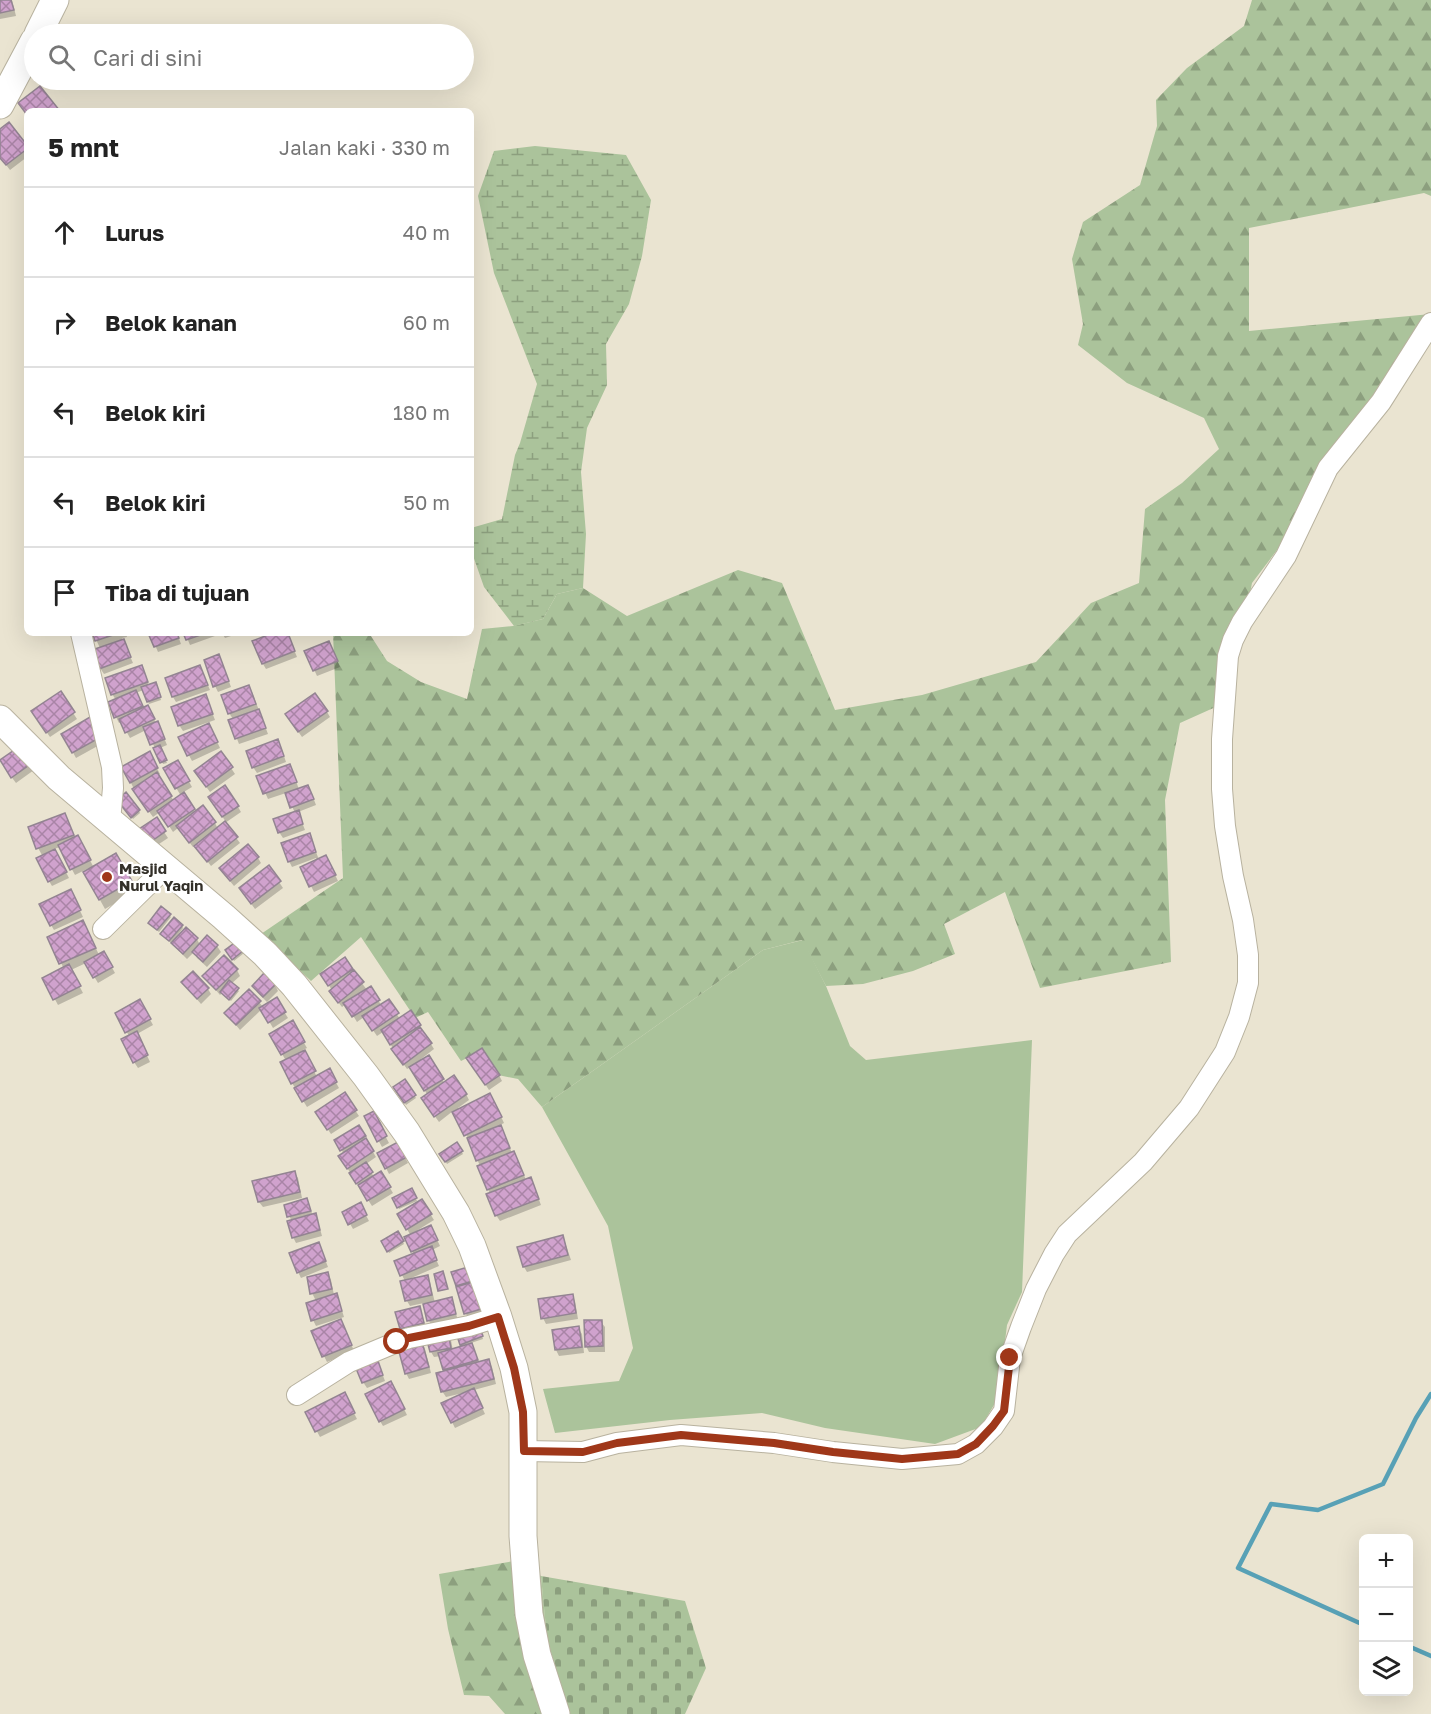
<!DOCTYPE html>
<html lang="id">
<head>
<meta charset="utf-8">
<style>
  body { margin:0; font-family:"Golos Text",sans-serif; background:#f6f6f6; color:#222 }
  .controls { position:absolute; right:18px; bottom:18px; display:grid; overflow:hidden; border-radius:9px; box-shadow:0 6px 24px #0002 }
  .controls button { width:54px; height:54px; display:grid; place-items:center; padding:0; border:0; border-bottom:2px solid #e0e0e0; background:#fff; color:#222; font:30px sans-serif }
  .stop { position:absolute; width:18px; height:18px; margin:-14px; border:4px solid #9f3719; border-radius:50%; background:#fff }
  .stop.end { background:#9f3719; border-color:#fff; box-shadow:0 2px 6px #0008 }
  .list { margin:0; padding:0; list-style:none }
  h2 { display:flex; justify-content:space-between; align-items:center; height:78px; margin:0; padding:0 24px; font-size:26px }
  h2 small { font-size:20px; font-weight:400; color:#767676 }
  .list li { display:grid; grid-template-columns:39px 1fr auto; gap:18px; align-items:center; box-sizing:border-box; height:90px; padding:0 24px; border-top:2px solid #e0e0e0 }
  .list b { display:block; font-size:22px; white-space:nowrap }
  .list em { font-size:20px; font-style:normal; color:#767676 }
  .icon { flex:none; width:33px; height:33px; fill:none; stroke:currentColor; stroke-width:2; stroke-linecap:round; stroke-linejoin:round }
  .map { position:relative; flex:none; width:1431px; height:1714px; overflow:hidden }
  .search { position:absolute; background:#fff; box-shadow:0 6px 24px #0002; left:24px; top:24px; width:450px; height:66px; display:flex; align-items:center; gap:15px; box-sizing:border-box; padding:0 21px; border-radius:33px; color:#767676; font-size:22px }
  .panel { position:absolute; background:#fff; box-shadow:0 6px 24px #0002; left:24px; top:108px; width:450px; height:528px; border-radius:9px }
  .map>svg:first-child { display:block }
  .grass { fill:#abc39b }
  .forest { fill:url(#forest-firs) }
  .wetland { fill:url(#wetland-marsh) }
  .cemetery { fill:url(#cemetery-stones) }
  .shadow { fill:#0003 }
  .lines { fill:none; stroke-linecap:round; stroke-linejoin:round }
  .stream { stroke:#58a1b6; stroke-width:4.5 }
  .building { fill:url(#building-cross-hatch); stroke:#938492; stroke-width:1.5 }
  .street-casing { stroke:#b8b29f; stroke-width:22 }
  .secondary-casing { stroke:#b8b29f; stroke-width:29 }
  .street { stroke:#fff; stroke-width:20 }
  .secondary { stroke:#fff; stroke-width:27 }
  .route { stroke:#9f3719; stroke-width:8 }
  .poi-dot { fill:#9f3719; stroke:#fff; stroke-width:2 }
  .labels { text-anchor:middle; dominant-baseline:central; stroke-width:4.5; stroke-linejoin:round; paint-order:stroke }
  .poi-label { font-size:15px; font-weight:bold; fill:#333029; stroke:#fff; text-anchor:start }
</style>
</head>
<body>
<div class="map">
<svg width="1431" height="1714" viewBox="0 0 1431 1714">
  <defs>
    <pattern id="forest-firs" width="22" height="20" patternUnits="userSpaceOnUse" patternTransform="scale(1.5)"><rect width="22" height="20" fill="#abc39b"/><path d="M5 1l3.5 6h-7zM16 11l3.5 6h-7z" fill="#8c9f7e"/></pattern>
    <pattern id="wetland-marsh" width="20" height="14" patternUnits="userSpaceOnUse" patternTransform="scale(1.5)"><rect width="20" height="14" fill="#abc39b"/><path d="M1 5h8M5 5V1M11 12h8M15 12V8" fill="none" stroke="#8c9f7e"/></pattern>
    <pattern id="cemetery-stones" width="16" height="16" patternUnits="userSpaceOnUse" patternTransform="scale(1.5)"><rect width="16" height="16" fill="#abc39b"/><path d="M2 7V4a2 2 0 0 1 4 0v3zM10 15v-3a2 2 0 0 1 4 0v3z" fill="#8c9f7e"/></pattern>
    <pattern id="building-cross-hatch" width="8" height="8" patternUnits="userSpaceOnUse" patternTransform="scale(1.5)"><rect width="8" height="8" fill="#d0a2cd"/><path d="M0 0l8 8M0 8l8-8" fill="none" stroke="#a984a6"/></pattern>
  </defs>
  <rect width="100%" height="100%" fill="#eae4d1"/>
  <!-- grass -->
  <path class="grass" d="M803,940l23,46 24,60 16,14 166,-20 -10,252 -15,33 -9,73 -17,29 -46,17 -110,-16 -63,-15 -92,7 -115,13 -12,-44 76,-8 14,-33 -25,-122 -66,-119 221,-157z"/>
  <!-- forest -->
  <path class="forest" d="M1252,0h179v196l-7,-3 -175,35v103l182,-17 -77,135 -102,134 -23,118 -49,22 -15,77 6,162 -131,26 -35,-96 -61,32 11,30 -42,17 -50,13 -37,2 -24,-46 -39,10 -221,157 -24,-28 -20,-4 -15,-25 -22,11 -33,-49 -13,6 -54,-81 -50,44 -50,-47 82,-56 -10,-245h36l18,28 34,21 46,17 15,-70 31,-3 30,-7 14,-25 26,-6 44,28 111,-46 44,13 53,127 87,-15 114,-33 55,-59 48,-20 6,-74 37,-26 37,-34 -15,-31 -77,-35 -49,-38 5,-21 -11,-65 11,-37 57,-37 17,-59 -1,-26 31,-32 57,-42z
    M514,1561l27,15 6,63 22,75h-64l-16,-18 -25,-1 -16,-66 -9,-55z"/>
  <!-- wetland -->
  <path class="wetland" d="M535,146l91,9 25,45 -9,56 -13,48 -23,40 1,41 -20,43 -6,44 5,62 -3,54 -26,6 -14,25 -29,7 -30,-39 -13,-37v-22l31,-9 13,-64 5,-12 17,-59 -43,-111 -16,-77 16,-45z"/>
  <!-- cemetery -->
  <path class="cemetery" d="M541,1576l144,25 21,67 -21,46h-116l-22,-75z"/>
  <!-- shadow -->
  <path class="shadow" d="M0,0h12l4,16 -16,3z
    M0,131l27,16v10l-17,13 -10,-13z
    M93,633h33l1,4 -5,1 11,25 -29,11 -4,-6v-20z
    M150,633h27l4,11 -23,8z
    M185,633h29l1,3 -25,9z
    M222,633h15v1l-12,4z
    M277,633h10l10,24 -31,12 -3,-5z
    M332,648l8,19 -23,9 -11,-24z
    M222,662l9,25 -13,5 -3,-6z
    M200,667l10,23 -34,12 -3,-5z
    M144,672l5,14h8l4,14 -12,4 -5,-14 -9,3 8,16 8,4 5,10 4,5 7,17 -7,3 7,15 -4,1 -17,-34 -16,8 -9,-16 -2,1 -3,-6v-17l-4,-6z
    M252,692l16,42 -29,10 -9,-23 3,-2 -4,-6z
    M60,693l17,26 -27,18 -14,-20z
    M208,702l7,18 -32,11 -4,-6z
    M327,712l3,5 -28,20 -12,-17z
    M90,719l13,24 -27,15 -13,-24z
    M212,731l8,17 -28,13 -12,-23z
    M281,747l5,15 -29,11 -4,-6z
    M20,748l14,22 -18,13 -12,-16z
    M149,753l11,21 -3,2 17,25 7,-5 -16,-27 13,-7 14,25 -10,6 13,20 20,10 3,6 8,-7 -13,-19 25,4 3,5 -16,11 15,20 -29,23 -16,-21 -2,2 -15,-19 -5,4 -13,-20 -7,5 -16,-22 -14,-28z
    M221,753l14,21 -25,18 -11,-15z
    M293,771l6,19 12,2 5,13 -18,7 7,18 -22,8 -4,-6 16,-19 -9,-20 -18,6 -10,-22z
    M120,802l19,9 1,2 -7,6z
    M156,820l12,18 -15,10 -12,-18z
    M68,821l7,18 3,-2 16,31 21,-13 21,36 -31,18 -20,-36 5,-3 -1,-2 -14,7 -15,-28 -6,2 15,29 -17,8 -3,-5 -7,-26 -4,-7z
    M312,841l7,19 10,2 9,19 -24,11 -12,-24 15,-8 -1,-2 -24,9 -3,-6z
    M258,858l3,5 -27,23 -10,-12z
    M269,867l14,21 -28,21 -11,-15z
    M73,896l10,21 -29,13 -3,-5z
    M169,915l2,2 -12,15 -8,-7z
    M182,926l1,2 -6,8 1,2 8,-9 11,10 3,6 7,-8 10,9 4,6 -14,15 -10,-9 -3,-6 -7,7 -10,-10 -5,-8 -1,2 -8,-7z
    M88,931l11,24 5,-2 11,20 -17,10 -12,-20 -15,7 12,23 -25,12 -14,-26 20,-10 -15,-31z
    M237,943l7,10 -10,8 -7,-10z
    M344,959l23,31 4,-2 10,17 7,-4 12,18 11,-7 23,37 -13,10 1,2 7,-4 15,26 22,11 3,6 -11,8 1,2 34,-10 11,23 -4,2 12,28 5,5 9,22 7,4 8,21 -41,16 -4,-6 -6,-21 -11,-27 1,-1 -11,-26 -16,-29 -14,11 -13,-18 2,-8 -17,-29 -4,2 -10,-14 -14,-23 -6,4 -13,-19 -7,5 -11,-18 -4,3 -8,-10 -2,-7 -7,-10z
    M237,970l3,6 -9,8 8,7 -8,10 -9,-8 -2,2 -16,-19z
    M183,983l25,6 3,5 -10,10z
    M275,985l3,6 -11,11 -10,-10 -4,-6z
    M276,999l12,19 -15,10 -11,-19 -22,21 -14,-17 33,-11 4,5z
    M140,1001l13,24 -16,9 13,28 -12,6 -4,-6 -5,-26 -12,-22z
    M292,1022l15,26 -4,2 14,27 12,-7 10,18 -32,19 -15,-24 -6,-22 -15,-27z
    M472,1064l27,11 3,6 -13,9z
    M405,1081l11,17 -10,7 -11,-18z
    M355,1110l4,6 -28,18 -11,-16z
    M373,1113l16,30 -7,4 -16,-30z
    M358,1127l18,30 -10,7 8,13 7,-4 12,20 -21,13 -32,-49 4,-3 -8,-13z
    M398,1144l10,19 -19,11 -10,-20z
    M457,1144l6,10 -16,10 -6,-10z
    M294,1172l4,6 4,20 -39,9 -4,-5 -5,-20z
    M412,1190l5,11 -18,8 -5,-11z
    M307,1200l6,16 2,-1 3,6 4,15 -26,7 -3,-6 -1,-16 -3,-5z
    M422,1201l12,19 -21,13 1,1 20,-1 6,13 -8,4 7,16 -30,13 1,1 17,-3 3,5 5,21 16,-4 7,21 -26,6 -3,-5 -5,-18 -14,3 -3,-5 -2,-20 -3,-6 12,-20 -8,-17 5,-2 -12,-21z
    M360,1204l9,17 -16,8 -9,-16z
    M398,1233l6,11 -15,9 -6,-11z
    M562,1236l3,6 6,18 -44,12 -3,-5z
    M319,1244l9,23 -27,11 -3,-6z
    M474,1266l13,48 -18,5 -3,-5 -13,-41z
    M328,1274l3,6 3,15h2l3,6 5,16 -28,9 -3,-6 3,-19 -4,-8z
    M572,1295l3,6 3,18 -32,5 -3,-6z
    M419,1308l8,21 -22,5 -4,-5z
    M601,1322l4,5v25h-16l-3,-6z
    M344,1327l10,24 -27,11 -3,-6z
    M578,1328l4,6 2,19 -25,3 -3,-6 -2,-19z
    M480,1329l3,10 -12,4 8,21 10,-3 3,6 4,17 -22,6 11,24 -30,14 -3,-6 12,-28 -1,-1 -17,4 -4,-6 3,-19 -4,-16 -7,1 -3,-5 17,-17 3,5 2,11 11,-4 -2,-3z
    M422,1343l3,6 6,24 -22,6 -3,-6z
    M379,1365l6,16 -18,7 -4,-6z
    M394,1389l13,26 -24,11 -3,-5z
    M344,1394l13,25 -37,18 -13,-24z"/>
  <g class="lines">
    <!-- stream -->
    <path class="stream" d="M1364,1625l-126,-57 33,-64 47,6 65,-26 33,-66 15,-24
      M1408,1646l23,10"/>
  </g>
  <!-- building -->
  <path class="building" d="M0,0h11l3,10 -14,3z
    M40,86l20,25h-33v4l-9,-12z
    M9,122l18,23v4l-21,16 -6,-7v-29z
    M92,633h27l-24,8z
    M148,633h29l2,5 -25,9z
    M183,633h23l-20,7z
    M273,633h15l7,18 -33,13 -10,-23z
    M124,639l7,18 -32,12 -7,-19z
    M329,641l9,20 -25,10 -9,-20z
    M219,654l10,27 -16,6 -9,-27z
    M142,665l6,17 -37,13 -6,-17z
    M200,665l8,20 -36,12 -7,-19z
    M156,682l5,15 -14,5 -6,-15z
    M249,685l7,19 -28,10 -7,-19z
    M136,690l7,16 -29,12 -6,-16z
    M61,691l14,21 -29,21 -15,-22z
    M315,693l13,18 -30,21 -13,-18z
    M206,694l7,20 -35,12 -7,-19z
    M148,705l7,14 -30,14 -6,-14z
    M259,709l7,19 -31,11 -7,-19z
    M90,717l11,20 -29,16 -11,-19z
    M158,721l7,18 -15,6 -7,-18z
    M209,723l9,19 -31,14 -9,-19z
    M278,739l6,17 -32,12 -6,-17z
    M160,745l7,15 -7,3 -7,-15z
    M20,746l12,17 -21,15 -11,-18z
    M150,751l8,17 -28,15 -9,-16z
    M221,751l12,16 -27,20 -12,-16z
    M178,760l12,21 -15,8 -12,-21z
    M290,764l7,18 -34,12 -7,-18z
    M157,772l15,24 -24,16 -16,-23z
    M225,785l14,21 -17,11 -14,-20z
    M308,785l6,14 -24,9 -5,-15z
    M126,792l14,18 -9,8 -14,-18z
    M184,792l11,17 -27,18 -11,-16z
    M203,805l13,17 -27,21 -13,-17z
    M299,810l4,14 -25,9 -5,-14z
    M65,813l9,22 -38,14 -8,-22z
    M157,817l9,14 -17,12 -10,-14z
    M225,821l13,16 -31,25 -13,-16z
    M310,833l6,19 -28,10 -7,-19z
    M78,835l13,25 -21,10 -12,-25z
    M248,844l11,13 -29,24 -11,-13z
    M55,849l12,23 -19,10 -12,-24z
    M116,853l16,28 -33,19 -16,-28z
    M326,855l10,20 -27,12 -9,-20z
    M269,865l12,16 -30,23 -12,-16z
    M71,889l10,21 -31,16 -11,-22z
    M161,906l10,8 -14,16 -9,-7z
    M174,917l9,8 -14,16 -9,-7z
    M83,920l13,28 -37,16 -12,-27z
    M186,927l12,11 -15,16 -12,-11z
    M207,935l11,10 -15,17 -11,-10z
    M237,941l7,9 -12,10 -7,-10z
    M104,951l9,16 -20,11 -9,-16z
    M224,955l14,14 -22,21 -14,-14z
    M345,957l8,12 -25,17 -8,-12z
    M69,964l12,22 -28,14 -11,-22z
    M354,970l10,12 -26,21 -9,-12z
    M193,971l16,17 -12,11 -16,-17z
    M264,973l12,11 -13,13 -11,-11z
    M229,980l10,8 -10,12 -9,-8z
    M371,986l9,14 -28,17 -9,-14z
    M249,989l12,12 -25,24 -12,-12z
    M277,997l9,15 -18,11 -9,-15z
    M140,999l11,20 -26,14 -10,-20z
    M389,999l10,14 -27,18 -10,-15z
    M411,1010l10,15 -31,20 -9,-15z
    M293,1020l12,22 -24,13 -12,-21z
    M420,1027l12,16 -29,22 -12,-16z
    M137,1031l11,24 -15,8 -12,-24z
    M482,1048l18,27 -15,10 -19,-27z
    M305,1050l11,21 -25,13 -11,-22z
    M429,1055l15,24 -20,12 -15,-24z
    M330,1068l7,14 -35,20 -8,-14z
    M454,1075l13,19 -33,23 -13,-19z
    M405,1079l11,16 -12,8 -11,-16z
    M345,1092l12,18 -30,20 -12,-18z
    M490,1093l12,24 -38,19 -12,-24z
    M374,1111l13,25 -10,6 -13,-26z
    M359,1125l7,11 -26,15 -6,-11z
    M501,1125l9,23 -34,13 -9,-23z
    M366,1138l8,13 -27,18 -9,-13z
    M398,1142l9,15 -22,12 -8,-16z
    M457,1142l6,9 -18,11 -6,-8z
    M514,1151l10,24 -37,15 -10,-24z
    M366,1162l7,10 -17,12 -7,-11z
    M295,1171l5,21 -42,10 -6,-21z
    M381,1171l10,16 -24,14 -9,-16z
    M531,1177l8,22 -44,17 -9,-22z
    M412,1188l5,10 -20,10 -5,-10z
    M307,1198l4,13 -24,6 -3,-12z
    M422,1199l10,15 -26,16 -9,-16z
    M361,1202l6,13 -19,10 -6,-13z
    M316,1213l4,17 -28,8 -5,-17z
    M431,1225l7,15 -27,12 -7,-15z
    M398,1231l6,10 -17,11 -6,-11z
    M563,1235l5,20 -45,12 -6,-20z
    M319,1242l7,19 -29,12 -8,-20z
    M432,1246l5,14 -37,16 -6,-15z
    M475,1265l4,14 -23,7 -5,-14z
    M443,1271l5,18 -10,2 -4,-17z
    M328,1272l4,17 -22,5 -3,-17z
    M428,1275l4,20 -27,6 -5,-20z
    M476,1281l9,27 -21,6 -8,-27z
    M337,1293l5,18 -31,10 -5,-18z
    M573,1294l3,19 -35,6 -3,-20z
    M452,1297l4,17 -29,7 -4,-17z
    M420,1306l4,17 -24,6 -5,-17z
    M341,1319l11,26 -30,12 -11,-26z
    M584,1320h18l1,26 -18,1z
    M479,1325l4,11 -23,9 -4,-12z
    M579,1326l3,21 -27,3 -3,-20z
    M448,1333l3,15 -21,4 -4,-15z
    M422,1342l7,25 -24,7 -7,-26z
    M472,1343l6,17 -35,10 -5,-17z
    M377,1358l6,17 -21,8 -7,-17z
    M489,1359l5,20 -53,13 -5,-19z
    M391,1381l14,28 -26,13 -14,-28z
    M474,1388l9,20 -32,15 -10,-20z
    M345,1392l10,21 -40,19 -10,-20z"/>
  <g class="lines">
    <!-- street casing -->
    <g class="street-casing">
      <path id="street" d="M81,633l31,134 1,21 -3,33
        M103,929l62,-61
        M297,1395l52,-33 48,-20 12,-4 60,-12 29,-9
        M524,1451l59,1 34,-9 64,-8 93,8 59,9 69,7 56,-5 18,-10 17,-17 11,-16 6,-53 11,-31 15,-38 18,-35 13,-20 76,-72 46,-54 36,-56 14,-35 9,-34v-28l-5,-35 -10,-44 -8,-50 -3,-37v-50l6,-83 5,-16 9,-18 44,-66 42,-88 53,-66 50,-79"/>
    </g>
    <!-- secondary casing -->
    <g class="secondary-casing">
      <path id="secondary" d="M38,34l17,-34
        M0,105l34,-64
        M0,719l59,59 165,139 41,37 29,31 72,91 41,57 49,80 16,33 26,71 16,51 9,44v124l6,78 8,41 19,59"/>
    </g>
    <!-- street -->
    <use href="#street" class="street"/>
    <!-- secondary -->
    <use href="#secondary" class="secondary"/>
  </g>
  <g class="lines">
    <!-- route -->
    <path class="route" d="M397,1342l12,-4 60,-12 29,-9 16,51 9,44 1,39 59,1 34,-9 64,-8 93,8 59,9 69,7 56,-5 18,-10 17,-18 11,-15 6,-53"/>
  </g>
  <!-- markers -->
  <circle class="poi-dot" cx="107" cy="877" r="6"/>
  <g class="labels">
    <!-- poi labels -->
    <g class="poi-label">
      <text x="119" y="868">Masjid<tspan x="119" dy="17">Nurul Yaqin</tspan></text>
    </g>
  </g>
</svg>
<div class="controls">
<button>+</button>
<button>−</button>
<button><svg class="icon" aria-label="layers" viewBox="0 0 24 24"><path d="M12 4l9 5-9 5-9-5zM3 14l9 5 9-5"/></svg></button>
</div>
<div class="stop" style="left:397px;top:1342px"></div>
<div class="stop end" style="left:1010px;top:1358px"></div>
<div class="search"><svg class="icon" aria-label="search" viewBox="0 0 24 24"><circle cx="10" cy="10" r="6"/><path d="M15 15l6 6"/></svg>Cari di sini</div>
<section class="panel">
<h2>5 mnt<small>Jalan kaki · 330 m</small></h2>
<ul class="list">
<li><svg class="icon" aria-label="ahead" viewBox="0 0 24 24"><path d="M12 20V5M6 11l6-6 6 6"/></svg><div><b>Lurus</b></div><em>40 m</em></li>
<li><svg class="icon" aria-label="right" viewBox="0 0 24 24"><path d="M7 20v-9h11M14 6l5 5-5 5"/></svg><div><b>Belok kanan</b></div><em>60 m</em></li>
<li><svg class="icon" aria-label="left" viewBox="0 0 24 24"><path d="M17 20v-9H6M10 6l-5 5 5 5"/></svg><div><b>Belok kiri</b></div><em>180 m</em></li>
<li><svg class="icon" aria-label="left" viewBox="0 0 24 24"><path d="M17 20v-9H6M10 6l-5 5 5 5"/></svg><div><b>Belok kiri</b></div><em>50 m</em></li>
<li><svg class="icon" aria-label="arrive" viewBox="0 0 24 24"><path d="M6 21V4h12l-3 4 3 4H6"/></svg><div><b>Tiba di tujuan</b></div></li>
</ul>
</section>
</div>
</body>
</html>
